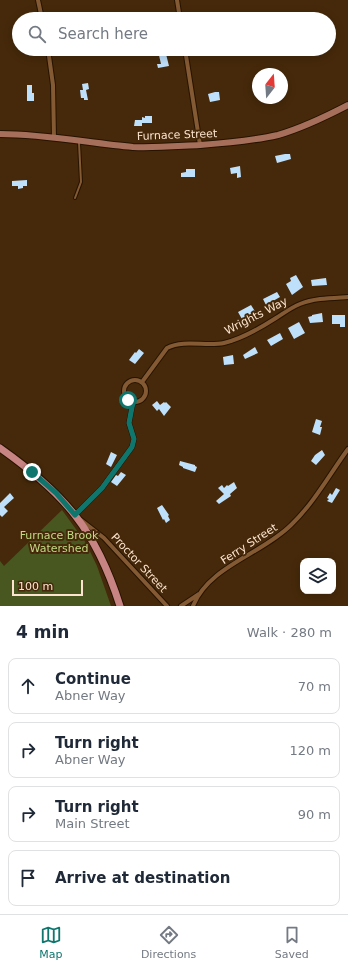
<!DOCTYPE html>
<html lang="en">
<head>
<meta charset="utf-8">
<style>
  body { margin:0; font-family:"DejaVu Sans",sans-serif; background:#f2f2f3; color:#1f2937 }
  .controls { position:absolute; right:12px; bottom:12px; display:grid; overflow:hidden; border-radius:8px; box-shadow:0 2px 10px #0003 }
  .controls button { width:36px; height:36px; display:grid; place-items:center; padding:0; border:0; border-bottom:1px solid #e0e1e3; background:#fff; color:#1f2937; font:20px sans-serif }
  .compass { position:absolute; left:252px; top:68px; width:36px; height:36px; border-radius:50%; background:#fff; box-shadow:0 2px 10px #0003; rotate:17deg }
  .scale { position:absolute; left:12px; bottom:10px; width:71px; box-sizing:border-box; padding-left:4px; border:2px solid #fce4cf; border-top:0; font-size:11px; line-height:14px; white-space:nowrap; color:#fce4cf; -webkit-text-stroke:3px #46290a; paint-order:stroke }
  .stop { position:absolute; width:12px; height:12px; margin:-9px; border:3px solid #0f766e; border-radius:50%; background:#fff }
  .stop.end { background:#0f766e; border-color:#fff; box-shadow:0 1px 4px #0008 }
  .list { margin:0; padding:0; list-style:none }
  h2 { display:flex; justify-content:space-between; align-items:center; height:52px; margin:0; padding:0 16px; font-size:17px }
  h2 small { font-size:13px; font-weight:400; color:#747a83 }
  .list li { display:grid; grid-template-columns:26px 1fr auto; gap:12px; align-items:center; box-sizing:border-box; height:56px; margin:0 8px 8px; padding:0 8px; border:1px solid #e0e1e3; border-radius:8px }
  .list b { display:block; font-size:15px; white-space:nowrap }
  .list p { margin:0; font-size:13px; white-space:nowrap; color:#747a83 }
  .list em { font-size:13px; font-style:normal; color:#747a83 }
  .icon { flex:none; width:22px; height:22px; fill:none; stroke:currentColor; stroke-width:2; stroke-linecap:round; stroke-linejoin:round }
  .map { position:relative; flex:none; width:348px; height:606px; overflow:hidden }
  .search { position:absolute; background:#fff; box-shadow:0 2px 10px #0003; left:12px; right:12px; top:12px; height:44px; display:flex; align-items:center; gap:10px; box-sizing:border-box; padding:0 14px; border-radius:22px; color:#747a83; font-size:15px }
  .sheet { height:308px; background:#fff }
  nav { display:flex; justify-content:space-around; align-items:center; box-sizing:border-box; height:56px; border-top:1px solid #e0e1e3; background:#fff; font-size:11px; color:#747a83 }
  nav a { display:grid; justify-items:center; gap:2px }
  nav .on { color:#0f766e }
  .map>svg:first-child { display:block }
  .green { fill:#485620 }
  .building { fill:#bfe0fb }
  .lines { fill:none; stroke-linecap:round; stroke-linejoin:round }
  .service-casing { stroke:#271301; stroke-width:4 }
  .minor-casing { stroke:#271301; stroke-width:6 }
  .secondary-casing { stroke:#271301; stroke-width:8 }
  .primary-casing { stroke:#271301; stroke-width:9 }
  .service { stroke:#845a34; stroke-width:2 }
  .minor { stroke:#845a34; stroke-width:4 }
  .secondary { stroke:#a66f5b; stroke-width:6 }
  .primary { stroke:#c88483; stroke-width:7 }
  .route { stroke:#0f766e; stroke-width:5 }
  .labels { text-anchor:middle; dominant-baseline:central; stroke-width:4; stroke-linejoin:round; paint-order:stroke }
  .street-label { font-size:11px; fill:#fce4cf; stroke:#46290a }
  .park-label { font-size:11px; fill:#c1da84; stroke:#46290a }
</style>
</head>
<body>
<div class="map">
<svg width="348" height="606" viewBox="0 0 348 606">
  <rect width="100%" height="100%" fill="#46290a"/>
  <!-- green -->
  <path class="green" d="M62,510l24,33 11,23 14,40h-111v-45l4,5z"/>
  <!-- building -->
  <path class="building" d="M165,50l4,16 -11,2 -1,-4h4l-3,-13z
    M88,83l1,6 -3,1 2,10h-4v-2h-3l-1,-8h3l-1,-6z
    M27,85h5v8h2v8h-7z
    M215,92h4l1,8 -10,2 -2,-8z
    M145,116h7v7h-10v3h-8l1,-6h7v-3l3,1z
    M285,154h5l1,5 -14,4 -2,-7z
    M240,166l1,11 -4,1v-5l-6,1 -1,-6z
    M186,169h9v8h-14v-4l5,-1z
    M27,180v6h-4v2l-5,1v-3h-6v-5z
    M296,275l7,12 -11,8 -6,-11 5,-3 -1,-3z
    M326,278l1,7 -15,1 -1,-6z
    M277,292l3,5 -14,8 -3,-6z
    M251,305l5,8 -13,8 -5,-9z
    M322,313l1,9 -13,1 -2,-6 4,-1v-1z
    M332,315h13v12h-5v-3h-8z
    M299,322l6,11 -11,6 -6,-11z
    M280,333l3,6 -12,7 -4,-6z
    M255,347l3,6 -13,6 -2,-4z
    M139,349l5,4 -9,11 -6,-4 6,-8 1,1z
    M233,355l1,9 -10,1 -1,-8z
    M157,401l3,4 4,-3 1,1 1,-1 5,5 -7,9 -5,-7 -2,2 -5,-6z
    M316,419l6,2 -2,6h2l-2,8 -8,-3z
    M322,450l3,5 -9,10 -5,-4 4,-6z
    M111,452l6,3 -6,12 -5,-3z
    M180,461l15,4v1l2,1 -2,5 -12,-4v-1l-4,-2z
    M121,472l5,3 -9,11 -6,-4 5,-7 2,1z
    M234,482l3,6 -7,6 1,2 -12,8 -3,-3 8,-7 -6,-6 4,-3 2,3 3,-3 1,1z
    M336,488l4,2 -8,13 -5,-2 2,-2 -2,-1 3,-5 2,2z
    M10,493l4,5 -10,9 4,4 -6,6 -2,-2v-12z
    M162,505l7,10 -1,1 2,4 -4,3 -2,-4 -1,1 -6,-12z"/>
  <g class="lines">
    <!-- service casing -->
    <g class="service-casing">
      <path id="service" d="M75,198l6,-16 -2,-39"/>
    </g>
    <!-- minor casing -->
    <g class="minor-casing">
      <path id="minor" d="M38,0l4,19
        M177,0l3,19
        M48,49l5,36 1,53
        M185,49l15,96
        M124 391a11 11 0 1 1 22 0a11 11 0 1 1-22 0Z
        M142,382l25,-34c18,-9 39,-1 57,-5 17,-4 38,-16 52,-25 8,-5 16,-11 24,-14 15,-6 32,-6 48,-7
        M75,515l27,-27 30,-41 2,-8 -5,-16 4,-21
        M81,520l23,18 63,68
        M181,606l18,-12
        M193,606c16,-40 69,-52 98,-81 23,-22 38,-50 57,-76"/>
    </g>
    <!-- secondary casing -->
    <g class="secondary-casing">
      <path id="secondary" d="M0,134c45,0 89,9 133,13 22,1 45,-1 67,-2 26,-2 52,-4 78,-10 24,-7 47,-18 70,-30"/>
    </g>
    <!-- primary casing -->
    <g class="primary-casing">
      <path id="primary" d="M0,448c65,46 96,82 120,158"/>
    </g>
    <!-- service -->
    <use href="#service" class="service"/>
    <!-- minor -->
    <use href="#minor" class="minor"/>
    <!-- secondary -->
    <use href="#secondary" class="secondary"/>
    <!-- primary -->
    <use href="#primary" class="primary"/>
  </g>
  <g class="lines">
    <!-- route -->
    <path class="route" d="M32,472l24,21 19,22 27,-27 30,-41 2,-8 -5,-16 4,-21 -5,-2"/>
  </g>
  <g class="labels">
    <!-- street labels -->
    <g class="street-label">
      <text transform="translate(177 135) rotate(-2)">Furnace Street</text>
      <text transform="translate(256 316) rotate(-27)">Wrights Way</text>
      <text transform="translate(249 544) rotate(-33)">Ferry Street</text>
      <text transform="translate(139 563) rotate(47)">Proctor Street</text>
    </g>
    <!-- park labels -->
    <g class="park-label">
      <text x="59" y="535">Furnace Brook<tspan x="59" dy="13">Watershed</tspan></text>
    </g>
  </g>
</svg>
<div class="controls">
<button><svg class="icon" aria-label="layers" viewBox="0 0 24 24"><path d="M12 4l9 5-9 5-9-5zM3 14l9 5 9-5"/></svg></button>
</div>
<svg class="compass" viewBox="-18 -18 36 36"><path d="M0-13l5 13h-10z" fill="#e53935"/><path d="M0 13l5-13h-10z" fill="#747a83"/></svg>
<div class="scale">100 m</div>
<div class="stop" style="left:128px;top:400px"></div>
<div class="stop end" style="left:32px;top:472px"></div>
<div class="search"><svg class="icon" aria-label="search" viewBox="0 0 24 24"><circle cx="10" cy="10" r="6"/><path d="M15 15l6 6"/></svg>Search here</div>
</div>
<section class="sheet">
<h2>4 min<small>Walk · 280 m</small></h2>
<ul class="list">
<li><svg class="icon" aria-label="ahead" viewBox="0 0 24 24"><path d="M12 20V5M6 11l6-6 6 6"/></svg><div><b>Continue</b><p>Abner Way</p></div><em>70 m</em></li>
<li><svg class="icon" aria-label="right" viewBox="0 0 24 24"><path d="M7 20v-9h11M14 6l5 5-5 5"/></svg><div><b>Turn right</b><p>Abner Way</p></div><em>120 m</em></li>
<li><svg class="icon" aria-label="right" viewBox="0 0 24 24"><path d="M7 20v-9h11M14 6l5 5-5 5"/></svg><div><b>Turn right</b><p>Main Street</p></div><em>90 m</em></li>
<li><svg class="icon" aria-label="arrive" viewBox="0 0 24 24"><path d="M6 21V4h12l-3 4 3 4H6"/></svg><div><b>Arrive at destination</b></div></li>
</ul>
</section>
<nav>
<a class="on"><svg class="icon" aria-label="map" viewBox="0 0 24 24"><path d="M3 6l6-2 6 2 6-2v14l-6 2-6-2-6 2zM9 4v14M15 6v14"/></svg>Map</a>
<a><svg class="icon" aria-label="directions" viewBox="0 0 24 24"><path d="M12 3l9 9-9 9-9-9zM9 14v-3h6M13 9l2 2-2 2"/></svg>Directions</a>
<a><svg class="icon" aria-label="saved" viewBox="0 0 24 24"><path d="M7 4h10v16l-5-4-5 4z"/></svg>Saved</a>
</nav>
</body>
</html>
